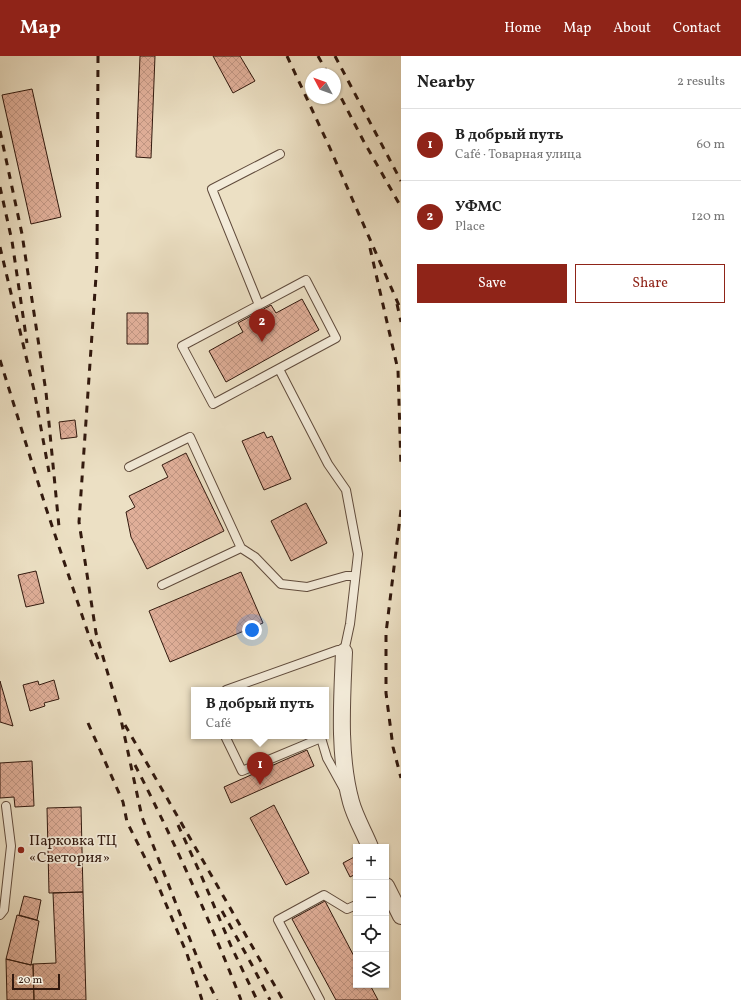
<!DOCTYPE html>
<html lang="en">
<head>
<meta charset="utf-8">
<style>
  body { margin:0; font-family:Vollkorn,serif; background:#f6f6f6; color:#222 }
  .controls { position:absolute; right:12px; bottom:12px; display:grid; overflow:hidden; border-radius:0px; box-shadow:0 1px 3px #0004 }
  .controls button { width:36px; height:36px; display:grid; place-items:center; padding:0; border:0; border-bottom:1px solid #e0e0e0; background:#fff; color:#222; font:20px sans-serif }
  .compass { position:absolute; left:305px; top:12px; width:36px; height:36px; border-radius:50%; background:#fff; box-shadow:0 1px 3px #0004; rotate:311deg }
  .scale { position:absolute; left:12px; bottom:10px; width:48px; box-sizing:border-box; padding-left:4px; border:2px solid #32190e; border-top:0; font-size:11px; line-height:14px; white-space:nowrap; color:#32190e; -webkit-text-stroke:3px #f3ebd9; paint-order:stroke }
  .you { position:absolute; left:252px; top:574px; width:14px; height:14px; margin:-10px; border:3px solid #fff; border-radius:50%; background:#1a73e8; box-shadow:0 0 0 6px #1a73e833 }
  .badge { display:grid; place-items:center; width:26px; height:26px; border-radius:50%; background:#8f2418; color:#fff; font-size:13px; font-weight:700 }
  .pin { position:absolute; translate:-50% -33px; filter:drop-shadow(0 1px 2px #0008) }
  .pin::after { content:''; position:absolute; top:21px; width:14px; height:12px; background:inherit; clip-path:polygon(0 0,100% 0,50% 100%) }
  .popup { position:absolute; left:191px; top:631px; width:138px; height:52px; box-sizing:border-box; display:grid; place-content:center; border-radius:0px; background:#fff; filter:drop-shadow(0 1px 3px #0005); font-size:13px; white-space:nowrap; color:#767676 }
  .popup b { font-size:15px; color:#222 }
  .popup::after { content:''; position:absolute; left:50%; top:100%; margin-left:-8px; border:8px solid transparent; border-top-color:#fff }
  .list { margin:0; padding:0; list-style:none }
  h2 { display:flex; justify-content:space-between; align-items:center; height:52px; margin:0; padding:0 16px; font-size:17px }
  h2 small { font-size:13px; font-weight:400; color:#767676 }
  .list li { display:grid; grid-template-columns:26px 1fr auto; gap:12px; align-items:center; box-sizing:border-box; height:72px; padding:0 16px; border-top:1px solid #e0e0e0 }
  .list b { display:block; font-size:15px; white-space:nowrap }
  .list p { margin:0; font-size:13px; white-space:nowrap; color:#767676 }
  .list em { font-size:13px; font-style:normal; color:#767676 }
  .actions { display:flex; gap:8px; padding:12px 16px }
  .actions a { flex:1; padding:9px 0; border:1px solid #8f2418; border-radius:0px; text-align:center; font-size:14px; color:#8f2418 }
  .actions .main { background:#8f2418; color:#fff }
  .icon { flex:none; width:22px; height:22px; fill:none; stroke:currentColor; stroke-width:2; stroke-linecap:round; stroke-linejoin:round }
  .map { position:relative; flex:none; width:401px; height:944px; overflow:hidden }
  header { display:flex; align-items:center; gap:24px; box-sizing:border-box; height:56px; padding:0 20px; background:#8f2418; color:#fff }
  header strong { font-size:19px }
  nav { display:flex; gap:22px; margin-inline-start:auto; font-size:14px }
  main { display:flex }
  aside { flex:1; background:#fff }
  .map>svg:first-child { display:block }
  .building { fill:url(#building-cross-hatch); stroke:#32190e }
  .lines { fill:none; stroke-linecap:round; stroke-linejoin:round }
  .service-casing { stroke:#604b3c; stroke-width:10 }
  .minor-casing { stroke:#604b3c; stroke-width:18 }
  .service { stroke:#f3ebd9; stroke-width:8 }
  .minor { stroke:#f3ebd9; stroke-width:16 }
  .rail { stroke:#32190e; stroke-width:3; stroke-dasharray:7 7; stroke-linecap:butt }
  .poi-dot { fill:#8f2418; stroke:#f3ebd9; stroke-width:1.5 }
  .labels { text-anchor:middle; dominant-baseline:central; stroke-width:3.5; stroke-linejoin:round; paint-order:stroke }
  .poi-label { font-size:15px; fill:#32190e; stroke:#f3ebd9; text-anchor:start }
</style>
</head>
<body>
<header>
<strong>Map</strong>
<nav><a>Home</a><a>Map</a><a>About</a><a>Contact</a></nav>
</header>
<main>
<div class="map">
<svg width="401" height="944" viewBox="0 0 401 944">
  <defs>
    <pattern id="building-cross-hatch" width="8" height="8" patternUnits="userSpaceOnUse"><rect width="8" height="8" fill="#e0af99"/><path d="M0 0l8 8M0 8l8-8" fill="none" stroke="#c19683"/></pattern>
  </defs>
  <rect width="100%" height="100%" fill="#ece0c4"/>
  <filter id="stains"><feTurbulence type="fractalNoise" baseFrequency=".005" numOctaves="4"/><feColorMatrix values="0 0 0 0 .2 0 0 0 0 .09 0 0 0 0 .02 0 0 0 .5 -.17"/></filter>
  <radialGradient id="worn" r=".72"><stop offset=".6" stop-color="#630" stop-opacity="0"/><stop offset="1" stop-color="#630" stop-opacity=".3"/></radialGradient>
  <!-- building -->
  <path class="building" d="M140,0h15l-4,102 -15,-1z
    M213,0h27l15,25 -22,12z
    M32,33l29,128 -30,7 -29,-129z
    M302,243l17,31 -93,52 -17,-31 34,-19 -5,-9 33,-18 5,8z
    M127,257h21v31h-21z
    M75,364l2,17 -16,2 -2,-17z
    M264,376l3,6 5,-2 19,43 -27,11 -22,-49z
    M186,397l38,78 -77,38 -16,-32 -5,-25 9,-5 -6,-11 39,-19 -6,-12z
    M306,447l21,40 -36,18 -20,-40z
    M36,515l8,32 -18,4 -8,-32z
    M241,516l22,51 -93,39 -21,-51z
    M54,624l5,19 -15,4 1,3 -15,5 -7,-26 15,-4 1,4z
    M0,625l13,45 -13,-4z
    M307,694l7,16 -83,37 -7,-16z
    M32,705l2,45 -19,1 -1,-10 -14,1v-35z
    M274,749l35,68 -23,12 -36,-67z
    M81,751l2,85 -34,1 -2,-85z
    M356,800v18l-6,3 -7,-14z
    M83,836l3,108h-52l-1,-36 23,-1 -3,-70z
    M24,840l17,4 -4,20 -18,-5z
    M325,845l31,59v25h14l8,15h-42l-44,-81z
    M17,859l22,6 -8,44 -25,-6z
    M6,903l25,6 2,-1 1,36h-27z"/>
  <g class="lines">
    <!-- service casing -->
    <g class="service-casing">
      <path id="service" d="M306,224l30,58 -123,66 -31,-58z
        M259,249l-47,-116 68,-35
        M129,411l61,-30 51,111 14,9 26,27 26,3 39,-11h9
        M162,529l79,-37
        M226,634l112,-40 6,2 6,-28 8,-70 -12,-64 -18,-26 -49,-95
        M225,680l17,35 79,-33 6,20 16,29
        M0,859l4,-5 7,-64 -5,-40
        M320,944l-42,-80 46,-25 23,14 9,-4"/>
    </g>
    <!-- minor casing -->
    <g class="minor-casing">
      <path id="minor" d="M344,596c-2,48 -6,103 7,150 4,15 13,30 19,45
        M386,830l15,30"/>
    </g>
    <!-- service -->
    <use href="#service" class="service"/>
    <!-- minor -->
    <use href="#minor" class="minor"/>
    <!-- rail -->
    <path class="rail" d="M98,0l-1,206 -18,260 17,111 24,82 22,102 60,153 15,30
      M287,0l42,90 72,164
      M318,0l10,18
      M335,0l66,125
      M335,30l28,54 38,67
      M0,75l22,103 24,158 13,135
      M0,131l12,54 15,102
      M0,191l34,143 15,82
      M370,192l28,122 3,97
      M397,248l4,18
      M0,304l46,148 43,128 10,26
      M401,454l-15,123v60l7,54 8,31
      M88,667l35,79 4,20 28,56 32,76 15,46
      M125,669l158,275
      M135,709c39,76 75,155 106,235
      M178,769l23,50 30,71 26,54
      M222,855l30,54 18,35"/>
  </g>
  <!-- markers -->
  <circle class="poi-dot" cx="21" cy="794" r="4"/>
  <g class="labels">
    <!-- poi labels -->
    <g class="poi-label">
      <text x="29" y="785">Парковка ТЦ<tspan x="29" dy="17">«Светория»</tspan></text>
    </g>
  </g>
  <rect width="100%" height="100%" filter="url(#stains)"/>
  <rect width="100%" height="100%" fill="url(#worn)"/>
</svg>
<div class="controls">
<button>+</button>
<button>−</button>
<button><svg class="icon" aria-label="locate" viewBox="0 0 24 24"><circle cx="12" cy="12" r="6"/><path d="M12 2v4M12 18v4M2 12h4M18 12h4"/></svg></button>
<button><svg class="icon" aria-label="layers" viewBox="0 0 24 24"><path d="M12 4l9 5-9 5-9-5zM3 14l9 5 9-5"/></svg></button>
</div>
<svg class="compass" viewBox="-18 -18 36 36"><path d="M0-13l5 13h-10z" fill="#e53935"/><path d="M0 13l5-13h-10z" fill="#767676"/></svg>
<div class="scale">20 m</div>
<div class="you"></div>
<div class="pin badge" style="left:260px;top:729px">1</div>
<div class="popup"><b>В добрый путь</b>Café</div>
<div class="pin badge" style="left:262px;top:286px">2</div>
</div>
<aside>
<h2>Nearby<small>2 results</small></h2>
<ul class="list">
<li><span class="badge">1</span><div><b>В добрый путь</b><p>Café · Товарная улица</p></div><em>60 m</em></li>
<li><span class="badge">2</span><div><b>УФМС</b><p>Place</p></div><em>120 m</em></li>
</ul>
<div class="actions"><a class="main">Save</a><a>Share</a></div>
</aside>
</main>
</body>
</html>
